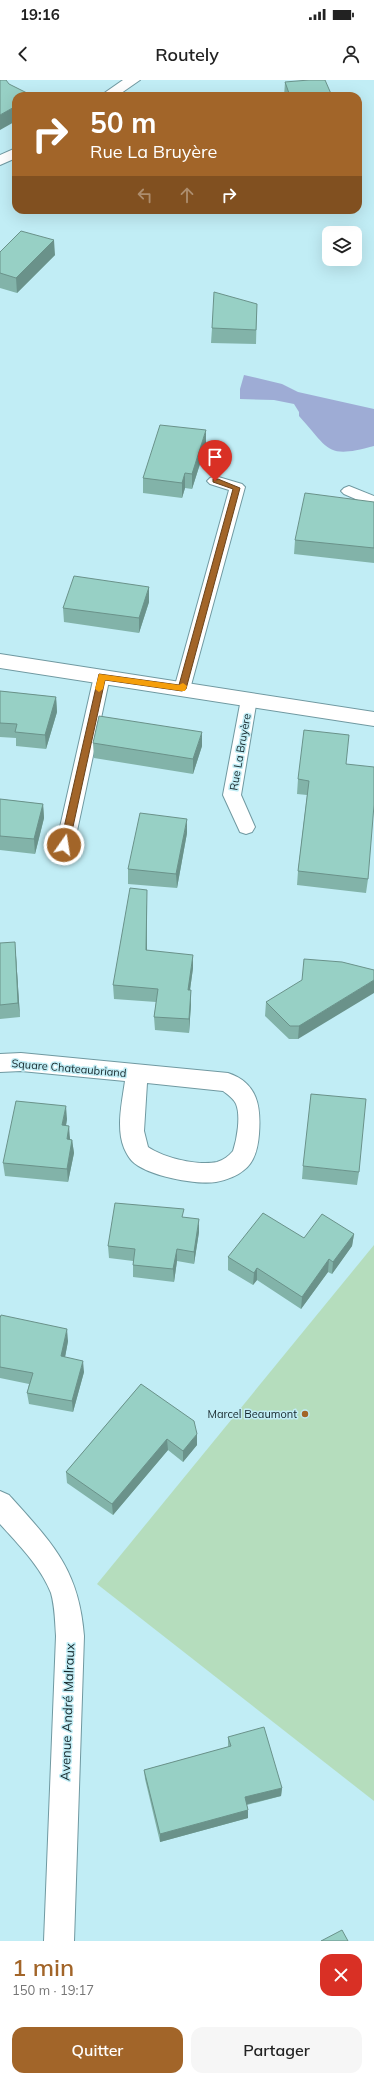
<!DOCTYPE html>
<html lang="fr">
<meta charset="utf-8">
<style>
:root{--surface:#fff;--page:#f6f6f6;--text:#222;--muted:#767676;--accent:#a26529}
body{margin:0;font-family:Mulish,sans-serif;background:var(--page);color:var(--text);height:100vh;display:flex;flex-direction:column;font-size:15px;white-space:nowrap}
*{box-sizing:border-box;margin:0}
p{font-size:13px;color:var(--muted)}
.icon{flex:none;width:22px;height:22px;fill:none;stroke:currentColor;stroke-width:2;stroke-linecap:round;stroke-linejoin:round}
.map{position:relative;height:1861px;overflow:hidden}
.side{display:flex;flex-direction:column;background:var(--surface);flex:1}
.side>*{flex:none}
.hud{position:absolute;left:12px;top:12px;width:350px;height:122px;border-radius:12px;box-shadow:0 4px 16px #0002;background:#a26529;color:#fff;overflow:hidden}
.buttons{position:absolute;left:322px;top:146px;display:grid;gap:8px}
.buttons a{display:grid;place-items:center;width:40px;height:40px;border-radius:8px;background:var(--surface);box-shadow:0 4px 16px #0002;font-size:20px}
.pin{position:absolute;display:grid;place-items:center;width:34px;height:34px;color:#fff;margin:-41px -17px;border-radius:50% 50% 50% 0;rotate:-45deg;box-shadow:0 0 4px #0007}
.pin .icon{rotate:45deg}
.me{position:absolute;width:44px;margin:-22px;rotate:13deg;stroke-linejoin:round;filter:drop-shadow(0 0 3px #0008)}
.turn{display:flex;align-items:center;gap:14px;height:84px;padding:0 12px;font-size:18px}
.turn .icon{width:52px;height:52px;stroke-width:2.5}
.turn b{display:block;font-size:28px;line-height:34px}
.lanes{display:flex;align-items:center;height:38px;padding:0 12px;background:#0003;justify-content:center;gap:20px;direction:ltr}
.lanes .off{opacity:.35}
.round{display:grid;place-items:center;flex:none;width:42px;height:42px;border-radius:12px;background:var(--page)}
.summary{display:flex;align-items:center;justify-content:space-between;height:68px;padding:0 12px}
h1{font-size:24px;font-weight:600;line-height:30px;color:var(--accent)}
.cta{display:flex;gap:8px;margin-top:auto;padding:8px 12px}
.cta a{flex:1;height:46px;border-radius:12px;background:var(--accent);color:#fff;font-size:16px;font-weight:600;line-height:46px;text-align:center}
.cta a+a{background:var(--page);color:var(--text)}
.status{display:flex;justify-content:space-between;align-items:center;height:28px;padding:0 20px;background:var(--surface);direction:ltr}
.status svg{height:11px;fill:currentColor}
header{display:flex;justify-content:space-between;align-items:center;height:52px;padding:0 12px;background:var(--surface);font-size:18px;font-weight:600}
.map>svg:first-child{display:block}
.green{fill:#b5ddbd}
.water{fill:#9eacd5}
.lines{fill:none;stroke-linecap:round;stroke-linejoin:round}
.lane-casing{stroke:#7099a1;stroke-width:2}
.street-casing{stroke:#7099a1;stroke-width:2}
.lane{fill:#fff;fill-rule:evenodd}
.street{fill:#fff;fill-rule:evenodd}
.wall{fill:#82b3a9}
.shaded-wall{fill:#6a928a}
.building{fill:#97d0c5;stroke:#6a928a}
.route{fill:#a26529;stroke:#69421b}
.slow{fill:#f59e0b}
.poi-dot{fill:#a26529;stroke:#c1edf5;stroke-width:1.5}
.labels{text-anchor:middle;dominant-baseline:central;stroke-width:3;stroke-linejoin:round;paint-order:stroke}
.street-label{font-size:11px;fill:#142529;stroke:#c1edf5}
.poi-label{font-size:11px;fill:#142529;stroke:#c1edf5;text-anchor:end}
.near-street-label{font-size:13px;fill:#142529;stroke:#c1edf5}
</style>
<div class="status"><b>19:16</b><svg viewBox="0 0 49 12"><path d="M0 12V9h3v3zM5 12V6h3v6zM10 12V3h3v9zM15 12V0h3v12zM26 1h20v11H26zM47 4h2v5h-2z"/></svg></div>
<header><svg class="icon" aria-label="back" viewBox="0 0 24 24"><path d="M15 5l-7 7 7 7"/></svg>Routely<svg class="icon" aria-label="person" viewBox="0 0 24 24"><circle cx="12" cy="8" r="4"/><path d="M4 21q1-7 8-7t8 7"/></svg></header>
<div class="map">
<svg width="374" height="1861" viewBox="0 0 374 1861">
<rect width="100%" height="100%" fill="#c1edf5"/>
<!-- green -->
<path class="green" d="M374,1165V1721L97,1504Z"/>
<!-- water -->
<path class="water" d="M244,295L282,304L298,312L374,329V366C326,379 330,370 299,336V332L294,324L274,320L240,319V309Z"/>
<g class="lines">
<!-- lane casing -->
<g class="lane-casing">
<path id="lane" d="M215,396L242,404L245,407L190,609L188,613L182,615L176,613L174,609L229,410L210,404L207,401L210,398Z
M349,406L374,416V427L344,414L341,411L344,408Z
M102,590L108,592L110,596L74,765L71,770L65,772L59,770L56,765L94,596L96,592Z
M249,613L255,615L257,619L241,715L255,747L252,752L246,754L240,752L223,715L241,619L243,615Z"/>
</g>
<!-- street casing -->
<g class="street-casing">
<path id="street" d="M123,0H140L117,16H100Z
M16,68V78L0,85V75Z
M0,574L374,632V646L0,588Z
M21,973L228,993C258,1003 261,1027 259,1054C258,1067 255,1082 244,1090C237,1096 226,1100 216,1102C196,1105 147,1096 132,1081C128,1077 126,1072 124,1068C116,1048 122,1022 125,1001L21,991L0,992V974ZM147,1003L223,1011C227,1014 234,1019 236,1024C241,1036 237,1059 233,1071C229,1076 223,1080 217,1082C198,1086 164,1078 148,1067L144,1051Z
M0,1411L9,1415C52,1463 79,1489 84,1556L74,1861H44L56,1556C55,1542 55,1527 51,1513C41,1487 18,1464 0,1444Z"/>
</g>
<!-- lane -->
<use href="#lane" class="lane"/>
<!-- street -->
<use href="#street" class="street"/>
</g>
<!-- wall -->
<path class="wall" d="M285,2L332,16H284Z
M0,172L55,175L17,213L0,208Z
M257,224L256,264L211,263L212,248Z
M206,365L192,409L185,408L182,418L143,413V398Z
M374,422V483L294,474L295,460Z
M149,507V522L139,553L64,542L63,528Z
M0,611L56,617L57,632L46,669L16,666V658L0,657Z
M93,663L202,666L193,694L94,678Z
M346,684L368,799L366,813L297,805L298,791L307,715L297,714L298,699Z
M0,719L43,724L44,738L35,774L0,770Z
M187,753L177,808L128,804V789Z
M147,824V870L193,888L190,910H191V924L189,953L155,950L154,937L156,922L114,919L113,905Z
M0,863L16,876L20,937L0,939Z
M342,882L298,959H289L265,936L266,922Z
M67,1039L66,1045L70,1059L72,1060L74,1073L68,1102L5,1096L3,1083Z
M303,1086L359,1092L357,1105L302,1099Z
M184,1137L199,1152L194,1184L177,1181L174,1202L133,1197V1181L109,1178L108,1166Z
M354,1154L352,1166L332,1194L328,1192L301,1229L257,1200L253,1205L228,1190V1177L304,1158Z
M0,1238L68,1261L65,1277L84,1292L73,1332L29,1324L27,1313L29,1304L0,1298Z
M141,1304L197,1365L183,1382L168,1370L113,1435L67,1403L66,1392Z
M228,1657L282,1708L281,1716L247,1725L248,1738L160,1762L145,1699L144,1690L228,1667Z"/>
<!-- shaded-wall -->
<path class="shaded-wall" d="M16,26V41L0,50V35Z
M54,160L55,175L17,213L16,198Z
M206,350V365L192,409V394Z
M185,393V408L182,418V403Z
M149,507V522L139,553V538Z
M56,617L57,632L46,669L45,655Z
M202,652V666L193,694V679Z
M43,724L44,738L35,774L34,759Z
M187,739V753L177,808L176,794Z
M147,810V884L146,870Z
M15,862L16,876L20,937L18,923Z
M193,875V888L188,924V910Z
M374,900V913L298,959L299,946Z
M191,910V924L189,953V939Z
M66,1026L67,1039L64,1058L62,1045Z
M69,1046L70,1059L68,1072L67,1059Z
M72,1060L74,1073L68,1102L67,1089Z
M199,1139V1152L194,1184V1172Z
M354,1154L352,1166L332,1194L333,1182Z
M177,1169V1181L174,1202L173,1189Z
M329,1179L328,1192L301,1229L302,1217Z
M257,1188V1200L253,1205L254,1193Z
M67,1249L68,1261L63,1288L61,1276Z
M83,1281L84,1292L73,1332L72,1321Z
M197,1354V1365L183,1382V1371Z
M167,1359L168,1370L113,1435L112,1424Z
M282,1708L281,1716L244,1725L245,1717Z
M248,1730V1738L160,1762V1754Z"/>
<!-- building -->
<path class="building" d="M0,0H6L9,4L33,16H16V26L0,35Z
M309,0H325L332,16H290L285,2Z
M21,151L54,160L16,198L0,193V172Z
M214,212L257,224L256,250L212,248Z
M160,345L206,350L192,394L185,393L182,403L143,398Z
M305,413L374,422V468L295,460Z
M74,496L149,507L139,538L63,528Z
M0,611L56,617L45,655L15,652L17,644L0,643Z
M99,636L202,652L193,679L93,663Z
M304,650L349,655L346,684L374,687V725L368,799L298,791L309,701L298,699Z
M0,719L43,724L34,759L0,756Z
M140,733L187,739L176,794L128,789Z
M130,808L147,810L146,870L193,875L188,910H191L189,939L154,937L158,909L113,905Z
M15,862L18,923L0,925V863Z
M304,879L342,882L374,890V900L299,946H290L266,922L302,900Z
M311,1014L366,1019L359,1092L303,1086Z
M16,1021L66,1026L62,1045L69,1046L67,1059L72,1060L67,1089L3,1083Z
M115,1123L184,1129L182,1137L199,1139L194,1172L177,1169L173,1189L133,1185L135,1169L108,1166Z
M263,1133L304,1158L322,1134L354,1154L333,1182L329,1179L302,1217L257,1188L254,1193L228,1177Z
M1,1235L67,1249L61,1276L83,1281L72,1321L27,1313L33,1293L0,1287V1238Z
M141,1304L194,1341L197,1354L183,1371L167,1359L112,1424L66,1392Z
M264,1647L282,1708L245,1717L248,1730L160,1754L144,1690L231,1666L228,1657Z
M342,1850L348,1861H321Z"/>
<!-- route -->
<path class="route" d="M213,399H218L240,408L186,609L182,611L105,600L69,765L64,768L61,767L60,765L99,594L179,605L233,409L213,402Z"/>
<!-- slow -->
<path class="slow" d="M99,594L179,605L183,603L187,606L185,611H182L105,600L103,609L99,612L95,609Z"/>
<!-- markers -->
<circle class="poi-dot" cx="305" cy="1334" r="4"/>
<g class="labels">
<!-- street labels -->
<g class="street-label">
<text transform="translate(240 672) rotate(-80)">Rue La Bruyère</text>
<text transform="translate(69 988) rotate(5)">Square Chateaubriand</text>
</g>
<!-- poi labels -->
<g class="poi-label">
<text x="297" y="1334">Marcel Beaumont</text>
</g>
<!-- near-street labels -->
<g class="near-street-label">
<text transform="translate(67 1632) rotate(-88)">Avenue André Malraux</text>
</g>
</g>
</svg>
<div class="buttons">
<a><svg class="icon" aria-label="layers" viewBox="0 0 24 24"><path d="M12 4l9 5-9 5-9-5zM3 14l9 5 9-5"/></svg></a>
</div>
<div class="pin" style="left:215px;top:401px;background:#d93025"><svg class="icon" aria-label="arrive" viewBox="0 0 24 24"><path d="M6 21V4h12l-3 4 3 4H6"/></svg></div>
<svg class="me" style="left:64px;top:765px" viewBox="-20 -20 40 40"><circle r="17" fill="#a26529" stroke="#fff" stroke-width="3"/><path d="M0-11L8 9 0 5-8 9z" fill="#fff"/></svg>
<div class="hud">
<div class="turn"><svg class="icon" aria-label="right" viewBox="0 0 24 24"><path d="M7 20v-9h11M14 6l5 5-5 5"/></svg><div><b>50 m</b>Rue La Bruyère</div></div>
<div class="lanes"><svg class="icon off" aria-label="left" viewBox="0 0 24 24"><path d="M17 20v-9H6M10 6l-5 5 5 5"/></svg><svg class="icon off" aria-label="ahead" viewBox="0 0 24 24"><path d="M12 20V5M6 11l6-6 6 6"/></svg><svg class="icon" aria-label="right" viewBox="0 0 24 24"><path d="M7 20v-9h11M14 6l5 5-5 5"/></svg></div>
</div>
</div>
<section class="side">
<div class="summary"><div><h1>1 min</h1><p>150 m · 19:17</p></div><a class="round" style="background:#d93025;color:#fff"><svg class="icon" aria-label="close" viewBox="0 0 24 24"><path d="M6 6l12 12M18 6L6 18"/></svg></a></div>
<div class="cta"><a>Quitter</a><a>Partager</a></div>
</section>
